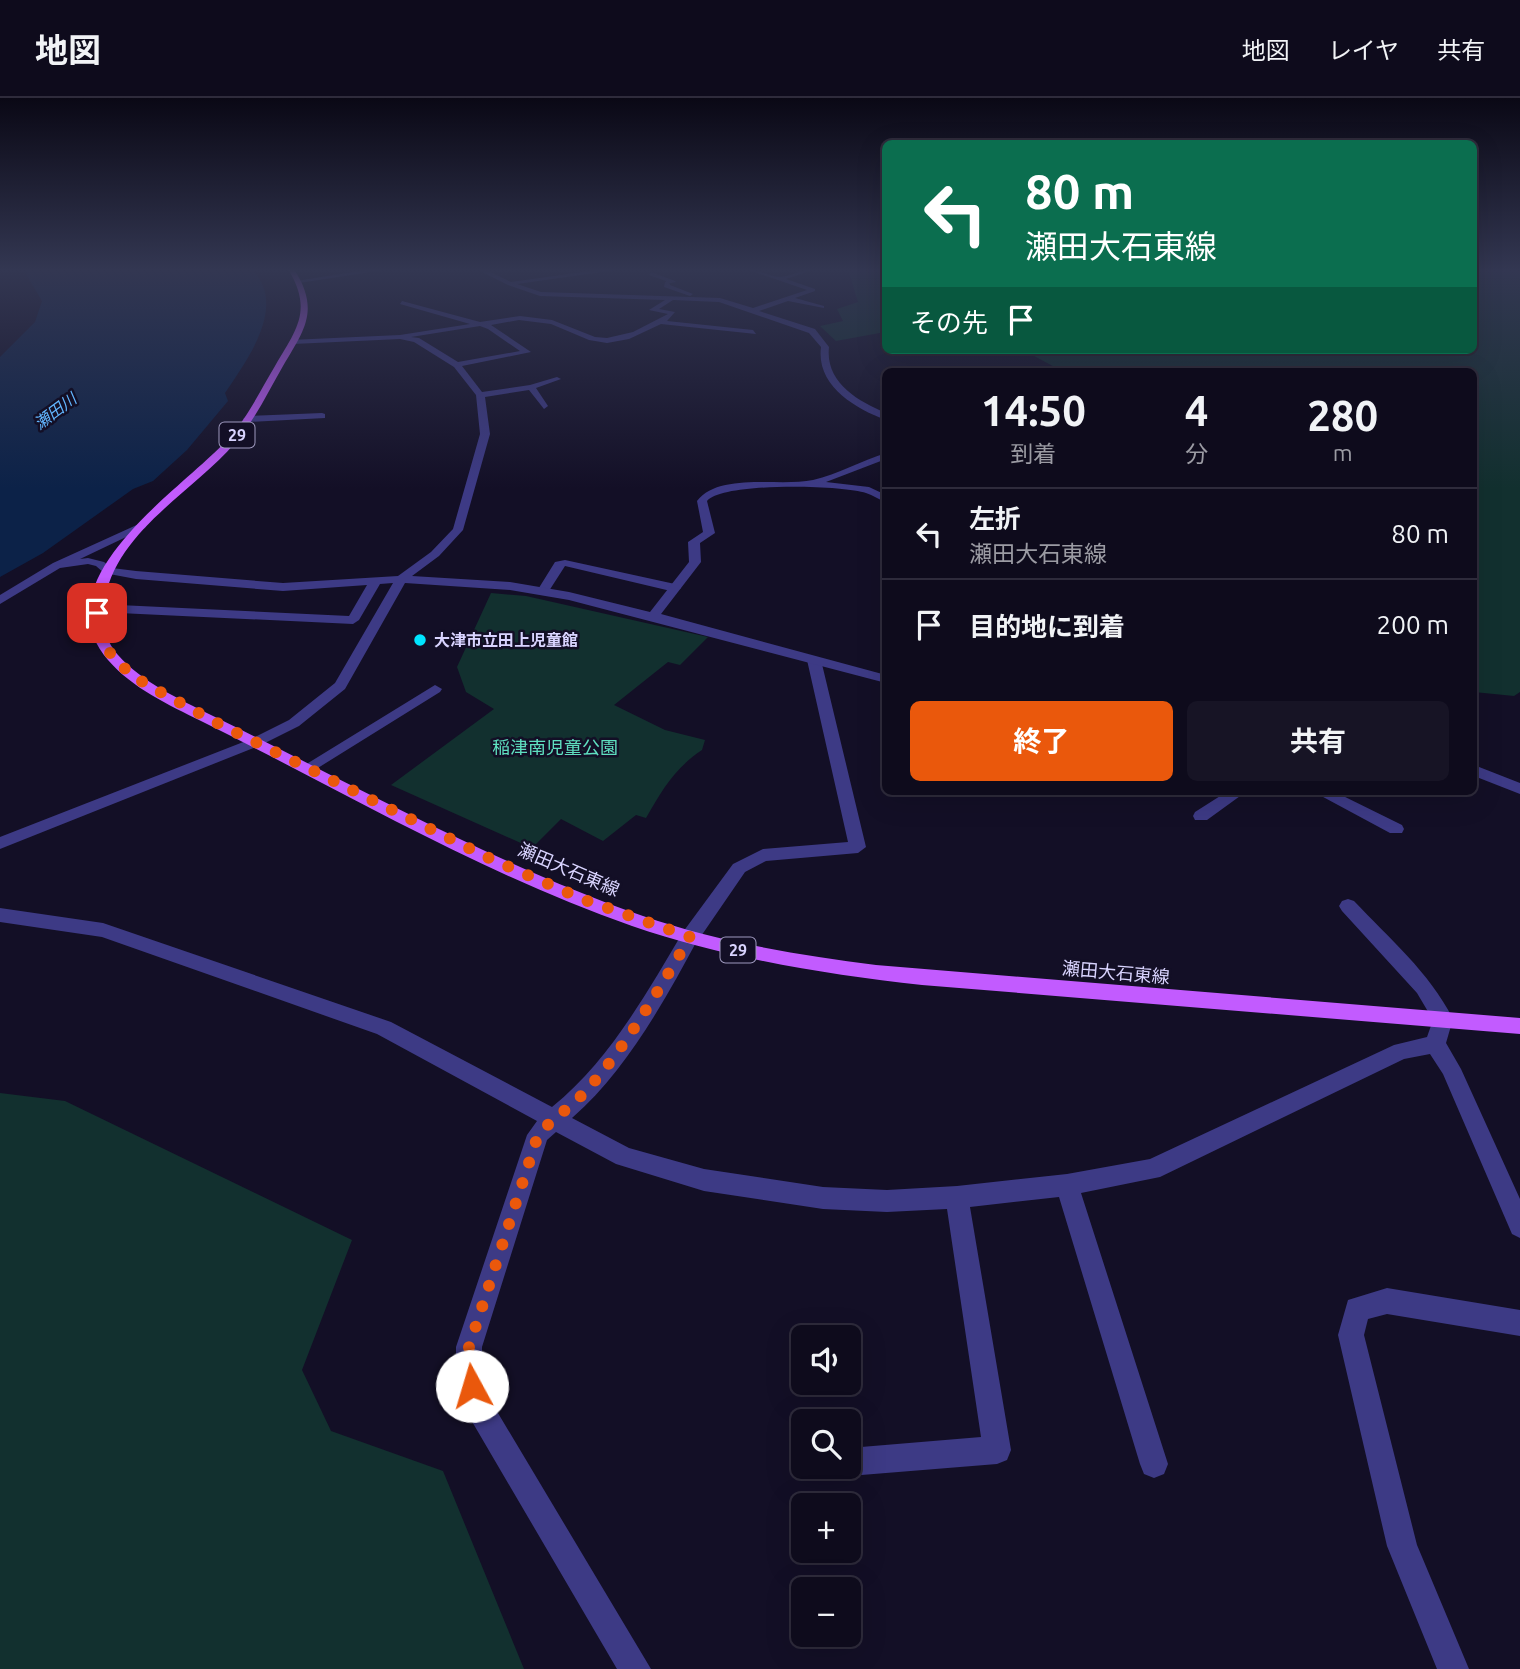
<!DOCTYPE html>
<html lang="ja">
<meta charset="utf-8">
<style>
:root{--surface:#0e0b1c;--page:#171425;--text:#f1f3f6;--muted:#9b9ba3;--line:#2e2b3b;--accent:#ea580c}
body{margin:0;font-family:Ubuntu,"Noto Sans JP",sans-serif;background:var(--page);color:var(--text);height:100vh;display:flex;flex-direction:column;font-size:26px;white-space:nowrap}
*{box-sizing:border-box;margin:0}
p{font-size:23px;color:var(--muted)}
.icon{flex:none;width:38px;height:38px;fill:none;stroke:currentColor;stroke-width:2;stroke-linecap:round;stroke-linejoin:round}
.map{position:relative;flex:1;overflow:hidden}
.panel{position:absolute;left:882px;top:270px;width:595px;height:427px;display:flex;flex-direction:column;background:var(--surface);border-radius:10px;box-shadow:0 7px 28px #0002,0 0 0 2px var(--line)}
.panel>*{flex:none}
.banner{position:absolute;left:882px;top:42px;width:595px;height:214px;border-radius:10px;box-shadow:0 7px 28px #0002,0 0 0 2px var(--line);background:#0b6e4f;color:#fff;overflow:hidden}
.controls{position:absolute;left:791px;top:1227px;display:grid;gap:14px}
.controls a{display:grid;place-items:center;width:70px;height:70px;border-radius:10px;background:var(--surface);box-shadow:0 7px 28px #0002,0 0 0 2px var(--line);font-size:35px}
.pin{position:absolute;display:grid;place-items:center;width:60px;height:60px;color:#fff;margin:-30px;border-radius:14px;box-shadow:0 4px 10px #0006}
.me{position:absolute;width:77px;margin:-38px;rotate:354deg;stroke-linejoin:round;filter:drop-shadow(0 0 5px #0008)}
.turn{display:flex;align-items:center;gap:24px;height:147px;padding:0 28px;font-size:32px}
.turn .icon{width:91px;height:91px;stroke-width:2.5}
.turn b{display:block;font-size:49px;line-height:60px}
.then{display:flex;align-items:center;height:66px;padding:0 28px;background:#0003;gap:14px;font-size:26px}
.eta{display:flex;justify-content:space-evenly;align-items:center;height:119px;text-align:center}
.eta b{font-size:42px;font-weight:700;line-height:49px}
.primary-button{display:flex;gap:14px;margin-top:auto;padding:14px 28px}
.primary-button a{flex:1;height:80px;border-radius:10px;background:var(--accent);color:#fff;font-size:28px;font-weight:700;line-height:80px;text-align:center}
.primary-button a+a{background:var(--page);color:var(--text)}
ul{padding:0;list-style:none}
li{display:flex;align-items:center;gap:21px;height:91px;padding:0 28px;border-top:2px solid var(--line)}
li div{flex:1}
li b{display:block;font-size:26px}
li em{font-style:normal}
header{display:flex;align-items:center;gap:42px;box-sizing:border-box;height:98px;padding:0 35px;background:var(--surface);border-bottom:2px solid var(--line)}
header strong{font-size:33px}
nav{display:flex;gap:38px;margin-inline-start:auto;font-size:24px}
.map>svg:first-child{display:block}
.green{fill:#12302f}
.water{fill:#0c2248}
.lines{fill:none;stroke-linecap:round;stroke-linejoin:round}
.service{fill:#3d3a85;fill-rule:evenodd}
.minor{fill:#3d3a85;fill-rule:evenodd}
.primary{fill:#c25bff;fill-rule:evenodd}
.route{stroke:#ea580c;stroke-width:12;stroke-dasharray:0 21.6}
.poi-dot{fill:#00e5ff;stroke:#130f26;stroke-width:2.5}
.labels{text-anchor:middle;dominant-baseline:central;stroke-width:5;stroke-linejoin:round;paint-order:stroke}
.far-water-label{font-size:16px;font-style:italic;fill:#62b6ff;stroke:#130f26}
.shield{fill:#130f26;stroke:#9e99be;stroke-width:2}
.shield-label{font-size:16px;font-weight:bold;fill:#d9d4ff}
.far-poi-label{font-size:16px;font-weight:bold;fill:#d9d4ff;stroke:#130f26;text-anchor:start}
.park-label{font-size:18px;fill:#5fe0c0;stroke:#130f26}
.street-label{font-size:18px;fill:#d9d4ff;stroke:#130f26}
</style>
<header>
<strong>地図</strong>
<nav><a>地図</a><a>レイヤ</a><a>共有</a></nav>
</header>
<div class="map">
<svg width="1520" height="1571" viewBox="0 0 1520 1571">
<rect width="100%" height="100%" fill="#130f26"/>
<!-- green -->
<path class="green" d="M848,171H885V234L836,243L820,228L843,223L837,211L858,204Z
M1474,171H1520V594L1514,598L1474,594V273H1062L1023,252H1474Z
M491,495L526,498L708,539L680,567L668,564L614,607L665,632L705,642L702,652C675,670 662,692 646,720L636,717L603,743L561,721L532,750L391,687L494,611L466,594L457,569Z
M0,995L65,1003L352,1142L302,1272L331,1333L443,1373L524,1571H0Z"/>
<!-- water -->
<path class="water" d="M23,171H252C288,208 247,262 225,295L228,303L187,352L153,383L133,391L43,455L0,479V259L35,224L42,203Z"/>
<g class="lines">
<!-- service -->
<path class="service" d="M651,174L675,183L676,184L665,186L666,183L649,177Z
M322,315L325,316V320L247,324L243,321L247,318Z
M565,462L675,486L681,490L675,494L565,468L547,496H539L537,493L555,464Z
M814,558L821,562L866,749L858,755L766,763L745,774L697,844H683L681,839L683,834L733,766L763,751L848,744L807,562Z
M435,587L442,591L440,594L313,673H303L300,670Z
M1228,693H1247L1207,722H1195L1193,718L1195,714Z
M1312,693H1333L1402,727L1404,731L1402,735H1390Z"/>
<!-- minor -->
<path class="minor" d="M372,171H390L299,185L296,183Z
M476,171H484L511,184L604,171H623L517,186L541,194L720,200L753,210L807,192L746,171C758,171 769,179 780,179C792,178 803,171 815,171L786,181L815,191V193L795,200L824,208V210L788,203L759,213L815,231L829,249C825,284 857,303 886,315V322C854,310 816,287 821,249L809,235L719,204L673,202L659,211L675,214L667,223L753,232L756,236L661,226L629,241L607,245L589,242L551,226L519,222L491,227L531,254L462,268L482,294L530,287L557,279L561,281L536,290L548,308L544,311L529,292L485,299L490,336L463,432L439,458L412,478L510,484L569,494L650,514L689,464L688,444L703,434L697,403C719,374 781,389 813,382C838,376 861,363 886,355V361L826,384L869,389L886,397V404C879,402 873,397 866,395C841,387 723,384 707,403L715,435L700,445L701,464L661,516L886,577V585L569,502L510,492L405,485L345,591L299,628L261,647L0,751V739L251,641L289,622L335,585L393,485L380,486L359,522L353,526L119,515L113,511L119,507L349,518L367,487L283,493L136,481L104,475L96,468L88,466L60,470L0,506V497L53,465L141,425L146,428L145,430L80,461L88,460L104,464L112,470L136,473L283,485L398,478L431,454L453,431L480,336L476,297L454,269L414,244L400,241L293,246L290,242L400,237L470,226L400,206L402,203L480,224L520,218L552,222L595,239L607,240L633,234L668,216L649,212L665,202L540,198L508,187ZM480,228L488,231L520,253L458,264L419,240L411,239Z
M665,184H669L670,187L693,196L690,198L664,189Z
M1474,667L1520,685V696L1474,678Z
M1348,801L1354,803C1389,840 1430,875 1453,921L1446,945L1461,971L1520,1101V1140L1512,1136L1443,976L1430,956L1404,961L1160,1079L1081,1095L1168,1366L1164,1376L1154,1380L1144,1376L1140,1366L1059,1099L970,1109L1011,1352L1007,1362L997,1366L849,1378L839,1374L837,1368H849V1350L981,1339L947,1111L887,1114L823,1111L704,1093L616,1066L556,1034L547,1042L482,1249V1270L489,1300L651,1571H617L467,1315L456,1270V1249L527,1037L537,1023L377,936L102,839L0,824V810L103,825L391,924L552,1009C609,963 646,896 683,834H697L699,839C665,902 627,972 572,1020L629,1050L704,1071L823,1089L887,1092L957,1088L1067,1076L1150,1061L1394,947L1427,939L1433,922L1417,895L1342,813L1339,808L1342,803Z
M1387,1190L1520,1212V1238L1387,1216L1368,1221L1364,1237L1417,1447L1469,1571H1437L1387,1448L1338,1237L1348,1202Z"/>
<!-- primary -->
<path class="primary" d="M288,171H294C320,212 305,231 283,268C268,294 255,322 235,345C191,396 113,435 104,507C102,526 105,542 118,557C142,584 179,601 211,617C353,686 494,766 643,818C719,844 797,857 876,867L1520,920V936L922,887C823,876 726,860 632,828C482,776 343,693 201,623C169,607 132,590 108,562C39,482 180,393 226,343C247,321 260,293 275,268C297,231 313,212 288,171Z"/>
</g>
<!-- sky -->
<linearGradient id="sky" x2="0" y2="1"><stop stop-color="#0a0815"/><stop offset="0.44" stop-color="#333752"/><stop offset="1" stop-color="#333752" stop-opacity="0"/></linearGradient>
<rect width="1520" height="391" fill="url(#sky)"/>
<g class="lines">
<!-- route -->
<path class="route" d="M97,515L102,545L120,567L144,585L219,626L493,762L585,802L690,839C659,891 624,953 582,997C568,1011 551,1022 538,1037L469,1249L468,1270L472,1288"/>
</g>
<!-- markers -->
<circle class="poi-dot" cx="420" cy="542" r="7"/>
<g class="labels">
<!-- far-water labels -->
<g class="far-water-label">
<text transform="translate(55 313) rotate(-37)">瀬田川</text>
</g>
<!-- shield labels -->
<g class="shield">
<rect x="219.5" y="324.5" width="35" height="25" rx="5"/>
<rect x="720.5" y="839.5" width="35" height="25" rx="5"/>
</g>
<g class="shield-label">
<text x="237" y="337">29</text>
<text x="738" y="852">29</text>
</g>
<!-- far-poi labels -->
<g class="far-poi-label">
<text x="434" y="542">大津市立田上児童館</text>
</g>
<!-- park labels -->
<g class="park-label">
<text x="555" y="649">稲津南児童公園</text>
</g>
<!-- street labels -->
<g class="street-label">
<text transform="translate(569 771) rotate(23)">瀬田大石東線</text>
<text transform="translate(1116 874) rotate(5)">瀬田大石東線</text>
</g>
</g>
</svg>
<div class="controls">
<a><svg class="icon" aria-label="sound" viewBox="0 0 24 24"><path d="M4 9h4l5-4v14l-5-4H4zM17 9q2 3 0 6"/></svg></a>
<a><svg class="icon" aria-label="search" viewBox="0 0 24 24"><circle cx="10" cy="10" r="6"/><path d="M15 15l6 6"/></svg></a>
<a>+</a>
<a>−</a>
</div>
<div class="pin" style="left:97px;top:515px;background:#d93025"><svg class="icon" aria-label="arrive" viewBox="0 0 24 24"><path d="M6 21V4h12l-3 4 3 4H6"/></svg></div>
<svg class="me" style="left:472px;top:1288px" viewBox="-20 -20 40 40"><circle r="19" fill="#fff"/><path d="M0-13L10 11 0 6-10 11z" fill="#ea580c"/></svg>
<div class="banner">
<div class="turn"><svg class="icon" aria-label="left" viewBox="0 0 24 24"><path d="M17 20v-9H6M10 6l-5 5 5 5"/></svg><div><b>80 m</b>瀬田大石東線</div></div>
<div class="then">その先<svg class="icon" aria-label="arrive" viewBox="0 0 24 24"><path d="M6 21V4h12l-3 4 3 4H6"/></svg></div>
</div>
<section class="panel">
<div class="eta">
<div><b>14:50</b><p>到着</p></div>
<div><b>4</b><p>分</p></div>
<div><b>280</b><p>m</p></div>
</div>
<ul>
<li><svg class="icon" aria-label="left" viewBox="0 0 24 24"><path d="M17 20v-9H6M10 6l-5 5 5 5"/></svg><div><b>左折</b><p>瀬田大石東線</p></div><em>80 m</em></li>
<li><svg class="icon" aria-label="arrive" viewBox="0 0 24 24"><path d="M6 21V4h12l-3 4 3 4H6"/></svg><div><b>目的地に到着</b></div><em>200 m</em></li>
</ul>
<div class="primary-button"><a>終了</a><a>共有</a></div>
</section>
</div>
